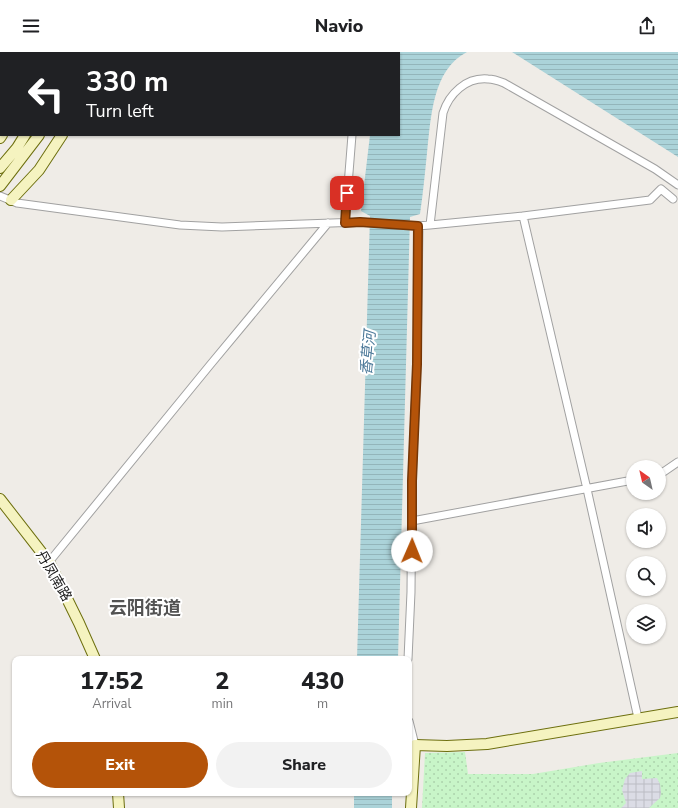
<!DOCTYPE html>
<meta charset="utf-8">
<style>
:root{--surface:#fff;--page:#f2f2f2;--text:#202124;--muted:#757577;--accent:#b45309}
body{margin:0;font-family:"Nunito Sans","Noto Sans SC",sans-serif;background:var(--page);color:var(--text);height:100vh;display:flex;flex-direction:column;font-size:15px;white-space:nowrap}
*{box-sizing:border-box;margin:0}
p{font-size:13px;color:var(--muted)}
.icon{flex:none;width:22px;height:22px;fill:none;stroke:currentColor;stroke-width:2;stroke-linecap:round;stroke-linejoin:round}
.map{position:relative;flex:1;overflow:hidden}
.details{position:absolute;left:12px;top:604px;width:400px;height:140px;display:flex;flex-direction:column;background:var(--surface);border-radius:8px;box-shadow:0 1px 3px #0004}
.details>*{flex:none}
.guide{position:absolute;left:0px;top:0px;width:400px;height:84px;box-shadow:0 1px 3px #0004;background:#202124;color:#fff;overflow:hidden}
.needle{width:26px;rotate:326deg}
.buttons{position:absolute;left:626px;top:408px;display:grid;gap:8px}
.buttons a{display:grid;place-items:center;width:40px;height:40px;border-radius:50%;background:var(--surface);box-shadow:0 1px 3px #0004;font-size:20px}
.pin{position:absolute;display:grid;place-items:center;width:34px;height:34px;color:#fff;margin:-17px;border-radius:8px;box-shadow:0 2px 6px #0006}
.me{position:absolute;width:44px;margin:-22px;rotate:1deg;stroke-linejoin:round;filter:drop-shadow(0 0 3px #0008)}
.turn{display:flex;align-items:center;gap:14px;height:84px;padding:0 20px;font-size:18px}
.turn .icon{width:52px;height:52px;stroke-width:2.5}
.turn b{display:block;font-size:28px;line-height:34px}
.eta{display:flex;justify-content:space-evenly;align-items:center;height:68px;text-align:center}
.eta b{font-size:24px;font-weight:800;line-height:28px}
.action{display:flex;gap:8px;margin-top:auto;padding:8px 20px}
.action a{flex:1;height:46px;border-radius:24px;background:var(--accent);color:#fff;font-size:16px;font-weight:800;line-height:46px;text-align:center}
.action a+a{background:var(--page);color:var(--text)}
header{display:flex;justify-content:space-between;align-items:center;height:52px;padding:0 20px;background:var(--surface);font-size:18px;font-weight:800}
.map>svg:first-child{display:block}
.park{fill:url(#park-dots)}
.plaza{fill:url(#plaza-grid)}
.water{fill:url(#water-rules)}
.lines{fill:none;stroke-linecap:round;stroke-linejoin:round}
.street-casing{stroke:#a1a1a1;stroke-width:9}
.secondary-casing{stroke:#6d6f0e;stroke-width:12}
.street{stroke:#fff;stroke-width:7}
.secondary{stroke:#f5f3c0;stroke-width:10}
.route-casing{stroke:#753606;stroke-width:10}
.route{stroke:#b45309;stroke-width:7}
.labels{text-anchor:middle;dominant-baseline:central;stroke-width:4;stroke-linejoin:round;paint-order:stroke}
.street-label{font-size:14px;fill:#202020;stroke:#fff}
.water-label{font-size:15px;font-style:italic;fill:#4c7999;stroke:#fff}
.district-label{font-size:18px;font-weight:bold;fill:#535353;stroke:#fff}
</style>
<header><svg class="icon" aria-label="menu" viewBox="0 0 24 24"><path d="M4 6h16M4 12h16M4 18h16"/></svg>Navio<svg class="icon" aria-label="share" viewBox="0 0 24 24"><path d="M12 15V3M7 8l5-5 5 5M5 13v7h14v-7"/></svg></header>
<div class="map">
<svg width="678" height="756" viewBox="0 0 678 756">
<defs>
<pattern id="park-dots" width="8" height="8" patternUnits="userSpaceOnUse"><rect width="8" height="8" fill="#c8f5c8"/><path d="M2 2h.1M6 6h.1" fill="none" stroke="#acd2ac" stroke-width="1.8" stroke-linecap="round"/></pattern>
<pattern id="plaza-grid" width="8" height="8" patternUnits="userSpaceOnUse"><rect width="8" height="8" fill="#dbdce5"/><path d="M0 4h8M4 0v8" fill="none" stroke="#bcbcc4"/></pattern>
<pattern id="water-rules" width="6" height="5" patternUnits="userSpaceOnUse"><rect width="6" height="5" fill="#abd3d9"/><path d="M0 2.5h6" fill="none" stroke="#93b5ba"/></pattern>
</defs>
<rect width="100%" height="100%" fill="#efece7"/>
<!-- park -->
<path class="park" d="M465,700L468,722H533L599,711L678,701V756H422L425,701Z"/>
<!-- plaza -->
<path class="plaza" d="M642,719V727L657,726L660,732L661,741L660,746L649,756H621L626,751L622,738L625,727L630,721Z"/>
<!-- water -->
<path class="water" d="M378,0H467C432,18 431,66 427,101C425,121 423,141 420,162L410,165L398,607H357L370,164L361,159L370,83H399V1H378Z
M512,0H678V105Z
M354,741H392V756H354Z"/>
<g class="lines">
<!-- street casing -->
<g class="street-casing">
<path id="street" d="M359,1V0
M0,144L17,151L180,173L222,175L360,170L417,174L430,173L523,164L650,148L661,137L673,147
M523,164L587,437L638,666
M345,171L352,83
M430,173L443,61C449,42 466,25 488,27C493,27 499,29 504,31L655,117L678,133
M659,423L678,410
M412,469L633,428
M49,510L210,313L328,171
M408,607L411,540L412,429L417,312L419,174
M409,669L415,693"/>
</g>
<!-- secondary casing -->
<g class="secondary-casing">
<path id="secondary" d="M55,1V0
M77,1L78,0
M91,1V0
M114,1L115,0
M0,86L2,83
M0,116L17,96L25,83
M0,134L39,83
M11,148L39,118L62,83
M0,447L49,510L79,571L95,607
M118,741L119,756
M411,756L415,693L447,694L487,692L678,660"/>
</g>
<!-- street -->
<use href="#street" class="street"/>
<!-- secondary -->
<use href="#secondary" class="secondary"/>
</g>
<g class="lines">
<!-- route casing -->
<g class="route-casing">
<path id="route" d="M347,141L345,171L360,170L418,174L417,312L412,429V499"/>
</g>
<!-- route -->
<use href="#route" class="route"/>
</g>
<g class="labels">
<!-- street labels -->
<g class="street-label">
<text transform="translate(54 524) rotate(60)">丹凤南路</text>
</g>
<!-- water labels -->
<g class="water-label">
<text transform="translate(368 301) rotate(-85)">香草河</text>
</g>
<!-- district labels -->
<g class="district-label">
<text x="145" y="556">云阳街道</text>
</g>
</g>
</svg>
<div class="buttons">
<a><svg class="needle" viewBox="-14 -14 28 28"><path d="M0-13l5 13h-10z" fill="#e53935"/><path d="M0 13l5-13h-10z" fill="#757577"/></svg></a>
<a><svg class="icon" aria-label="sound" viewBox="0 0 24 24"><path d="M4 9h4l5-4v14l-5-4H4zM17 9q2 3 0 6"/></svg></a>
<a><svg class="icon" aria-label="search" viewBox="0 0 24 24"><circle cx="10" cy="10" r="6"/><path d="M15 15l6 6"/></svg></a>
<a><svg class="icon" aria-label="layers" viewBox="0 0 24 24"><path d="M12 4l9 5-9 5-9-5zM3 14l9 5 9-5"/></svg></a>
</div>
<div class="pin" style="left:347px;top:141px;background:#d93025"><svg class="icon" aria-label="arrive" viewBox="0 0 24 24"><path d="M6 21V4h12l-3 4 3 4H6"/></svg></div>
<svg class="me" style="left:412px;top:499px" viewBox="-20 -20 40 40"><circle r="19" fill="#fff"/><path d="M0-13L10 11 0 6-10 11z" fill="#b45309"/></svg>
<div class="guide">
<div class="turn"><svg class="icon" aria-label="left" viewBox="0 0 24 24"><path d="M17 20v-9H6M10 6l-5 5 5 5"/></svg><div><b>330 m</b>Turn left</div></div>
</div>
<section class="details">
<div class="eta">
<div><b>17:52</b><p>Arrival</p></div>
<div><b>2</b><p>min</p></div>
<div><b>430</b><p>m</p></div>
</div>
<div class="action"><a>Exit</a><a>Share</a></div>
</section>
</div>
